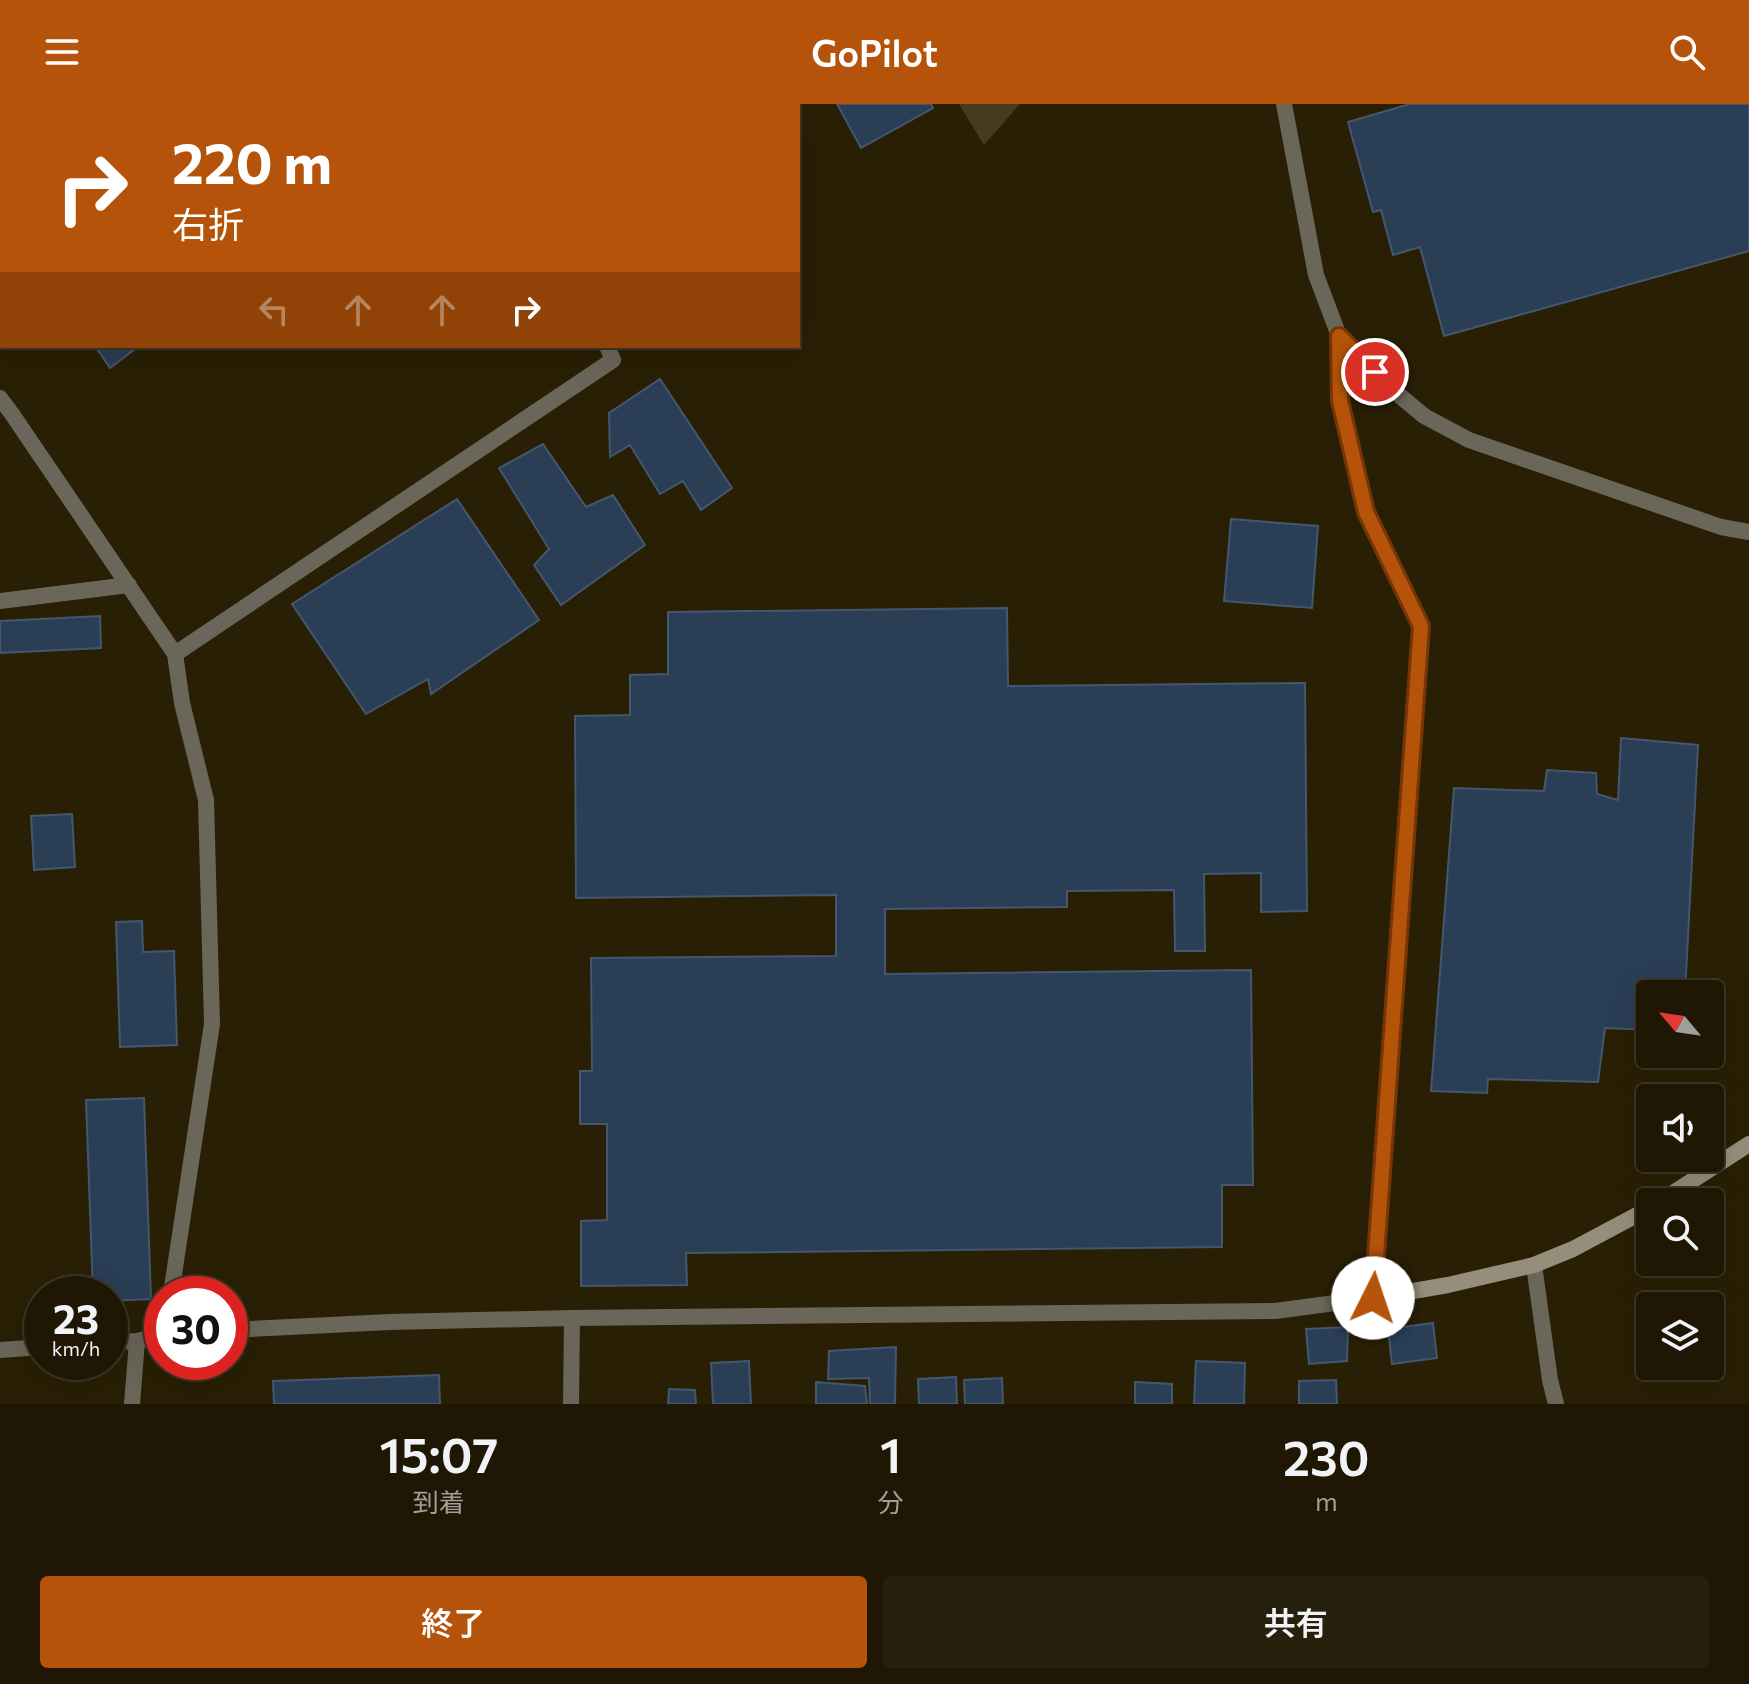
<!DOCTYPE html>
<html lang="ja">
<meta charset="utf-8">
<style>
:root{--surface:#1f1703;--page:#27200d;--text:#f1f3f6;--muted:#a19f9a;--line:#3c3625;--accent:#b45309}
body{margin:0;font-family:Commissioner,"Noto Sans JP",sans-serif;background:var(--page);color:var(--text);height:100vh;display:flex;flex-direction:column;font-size:30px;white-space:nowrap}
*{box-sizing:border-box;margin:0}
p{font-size:26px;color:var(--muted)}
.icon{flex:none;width:44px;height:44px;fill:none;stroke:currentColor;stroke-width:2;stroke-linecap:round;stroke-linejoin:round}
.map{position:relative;height:1300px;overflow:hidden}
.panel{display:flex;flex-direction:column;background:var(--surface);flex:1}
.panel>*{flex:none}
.hud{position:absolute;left:0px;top:0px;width:800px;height:244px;box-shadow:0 8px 32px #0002,0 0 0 2px var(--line);background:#b45309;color:#fff;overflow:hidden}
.needle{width:52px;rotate:299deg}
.buttons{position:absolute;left:1636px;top:876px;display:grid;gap:16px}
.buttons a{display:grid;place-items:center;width:88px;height:88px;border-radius:8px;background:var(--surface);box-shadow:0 8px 32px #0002,0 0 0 2px var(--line);font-size:40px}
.speed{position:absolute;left:24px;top:1172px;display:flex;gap:16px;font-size:40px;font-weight:700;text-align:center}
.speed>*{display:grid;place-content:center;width:104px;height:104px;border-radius:50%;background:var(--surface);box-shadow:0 8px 32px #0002,0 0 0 2px var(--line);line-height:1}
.speed small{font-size:20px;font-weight:400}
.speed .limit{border:12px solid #d22;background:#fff;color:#111}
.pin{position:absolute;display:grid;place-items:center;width:68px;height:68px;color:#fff;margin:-34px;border:4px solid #fff;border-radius:50%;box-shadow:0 2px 8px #0007}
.me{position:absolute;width:88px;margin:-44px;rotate:4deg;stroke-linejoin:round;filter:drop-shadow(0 0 6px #0008)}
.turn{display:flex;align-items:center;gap:28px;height:168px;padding:0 40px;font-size:36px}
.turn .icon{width:104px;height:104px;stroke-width:2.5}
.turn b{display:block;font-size:56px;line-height:68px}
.lanes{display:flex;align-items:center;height:76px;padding:0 40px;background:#0003;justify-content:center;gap:40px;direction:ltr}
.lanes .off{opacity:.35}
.eta{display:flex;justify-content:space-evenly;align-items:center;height:136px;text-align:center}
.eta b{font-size:48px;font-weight:600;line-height:56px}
.primary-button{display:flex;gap:16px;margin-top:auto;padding:16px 40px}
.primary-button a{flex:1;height:92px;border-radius:8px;background:var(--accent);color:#fff;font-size:32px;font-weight:600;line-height:92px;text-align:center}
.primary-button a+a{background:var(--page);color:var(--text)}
header{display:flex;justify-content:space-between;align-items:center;height:104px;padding:0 40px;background:var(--accent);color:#fff;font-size:36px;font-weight:600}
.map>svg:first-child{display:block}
.green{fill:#463b1e}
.building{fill:#2a3e56;stroke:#44576d;stroke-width:2}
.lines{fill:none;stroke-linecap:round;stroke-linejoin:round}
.lane{stroke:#6b665a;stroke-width:16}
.street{stroke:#6b665a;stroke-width:16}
.secondary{stroke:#968e7b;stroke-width:16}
.route-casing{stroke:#753606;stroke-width:20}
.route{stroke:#b45309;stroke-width:14}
</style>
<header><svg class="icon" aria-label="menu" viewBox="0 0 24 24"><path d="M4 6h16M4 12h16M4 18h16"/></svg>GoPilot<svg class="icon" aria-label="search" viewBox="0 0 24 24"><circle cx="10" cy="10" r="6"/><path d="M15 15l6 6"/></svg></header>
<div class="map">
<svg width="1749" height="1300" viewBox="0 0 1749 1300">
<rect width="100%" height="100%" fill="#291f04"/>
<!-- green -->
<path class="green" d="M959,0H1020L984,41Z"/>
<!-- building -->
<path class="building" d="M37,0H191L188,2H39Z
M837,0H931L933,4L861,44Z
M1410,0H1749V147L1444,232L1420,143L1393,151L1381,106L1373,108L1348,18Z
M2,35V169L0,170V37Z
M95,242H139L110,264Z
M660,275L732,384L701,406L683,377L660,390L630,341L610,353L609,309Z
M543,340L586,403L613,391L645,441L561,501L534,461L549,445L499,364Z
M457,395L539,516L431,590L428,575L366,610L292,500Z
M1231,415L1318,422L1312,504L1224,497Z
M1007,504L1008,582L1305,579L1307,807L1261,808V769L1204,770L1205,847H1175L1174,786L1067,787V803L885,805V870L1251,866L1253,1081H1222V1143L686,1149L687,1181L581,1182V1117L607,1116V1020H580V967H592L591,854L836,852V791L576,794L575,612L630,611V571L668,570V508Z
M100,512L101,544L0,549V517Z
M1621,634L1698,641L1685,890H1650V926L1605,924L1598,978L1488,975L1487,989L1431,987L1454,684L1544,687L1547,666L1596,669L1597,690L1618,696Z
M72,710L75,763L34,766L31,712Z
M142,817L143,848L174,847L177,941L120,943L116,818Z
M144,994L151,1195L110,1197V1190H93L86,996Z
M1433,1219L1437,1254L1392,1260L1388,1225Z
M1348,1223L1347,1257L1309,1260L1306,1225Z
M896,1243L895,1300H870L869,1274L828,1275L829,1247Z
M749,1257L751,1300H713L711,1259Z
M1196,1257L1245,1259L1244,1300H1194Z
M439,1271L440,1300H274L273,1277Z
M956,1273L957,1300H919L918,1275Z
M1002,1274L1003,1300H965L964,1276Z
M1336,1276L1337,1300H1299V1277Z
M816,1278L865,1282L867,1300H816Z
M1135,1278L1172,1280V1300H1135Z
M669,1285L695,1286L696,1300H668Z"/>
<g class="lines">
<!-- lane -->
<path class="lane" d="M1534,1161L1550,1276L1556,1300"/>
<!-- street -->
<path class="street" d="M511,0L512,2
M1284,0L1316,171L1339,232L1393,286L1424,312L1469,336L1721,423L1749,428
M0,294L12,310L175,550L182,599L206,696L212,920L171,1190
M0,497L129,481
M175,550L613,256L607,242
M230,1226L390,1218L572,1214L1275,1207L1373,1194L1421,522L1366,408L1340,297L1339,232
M110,1238L137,1237L162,1231
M0,1246L42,1243
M132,1300L137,1237
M571,1300L572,1214"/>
<!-- secondary -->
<path class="secondary" d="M1659,1098L1749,1040
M1373,1194L1448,1181L1534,1161L1573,1145L1650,1104"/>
</g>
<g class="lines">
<!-- route casing -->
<g class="route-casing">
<path id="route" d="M1373,1194L1421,522L1366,408L1340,297L1339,232L1375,268"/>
</g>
<!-- route -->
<use href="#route" class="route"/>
</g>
</svg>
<div class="buttons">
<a><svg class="needle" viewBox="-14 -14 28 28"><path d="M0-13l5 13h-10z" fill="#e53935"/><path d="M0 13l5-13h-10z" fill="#a19f9a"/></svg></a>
<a><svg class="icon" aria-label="sound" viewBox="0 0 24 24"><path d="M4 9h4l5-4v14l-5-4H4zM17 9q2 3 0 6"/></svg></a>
<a><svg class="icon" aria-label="search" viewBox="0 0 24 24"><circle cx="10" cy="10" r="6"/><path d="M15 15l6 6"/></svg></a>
<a><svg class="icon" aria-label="layers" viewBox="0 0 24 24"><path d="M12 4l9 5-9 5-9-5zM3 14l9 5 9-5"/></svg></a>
</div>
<div class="speed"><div>23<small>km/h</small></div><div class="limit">30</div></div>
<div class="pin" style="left:1375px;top:268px;background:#d93025"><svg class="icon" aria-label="arrive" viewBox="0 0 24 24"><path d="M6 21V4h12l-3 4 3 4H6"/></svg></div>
<svg class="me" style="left:1373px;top:1194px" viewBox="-20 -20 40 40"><circle r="19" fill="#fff"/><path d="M0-13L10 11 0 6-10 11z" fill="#b45309"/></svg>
<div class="hud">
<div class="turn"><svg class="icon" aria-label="right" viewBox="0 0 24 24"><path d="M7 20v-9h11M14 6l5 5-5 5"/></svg><div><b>220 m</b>右折</div></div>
<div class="lanes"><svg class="icon off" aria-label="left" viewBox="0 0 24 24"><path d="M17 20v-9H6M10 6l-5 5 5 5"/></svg><svg class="icon off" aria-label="ahead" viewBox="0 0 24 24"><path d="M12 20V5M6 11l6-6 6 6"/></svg><svg class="icon off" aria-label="ahead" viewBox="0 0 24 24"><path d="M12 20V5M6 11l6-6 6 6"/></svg><svg class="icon" aria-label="right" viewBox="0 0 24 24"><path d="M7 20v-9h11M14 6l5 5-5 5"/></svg></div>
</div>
</div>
<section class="panel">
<div class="eta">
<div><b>15:07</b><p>到着</p></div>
<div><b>1</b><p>分</p></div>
<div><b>230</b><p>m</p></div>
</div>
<div class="primary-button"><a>終了</a><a>共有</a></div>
</section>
